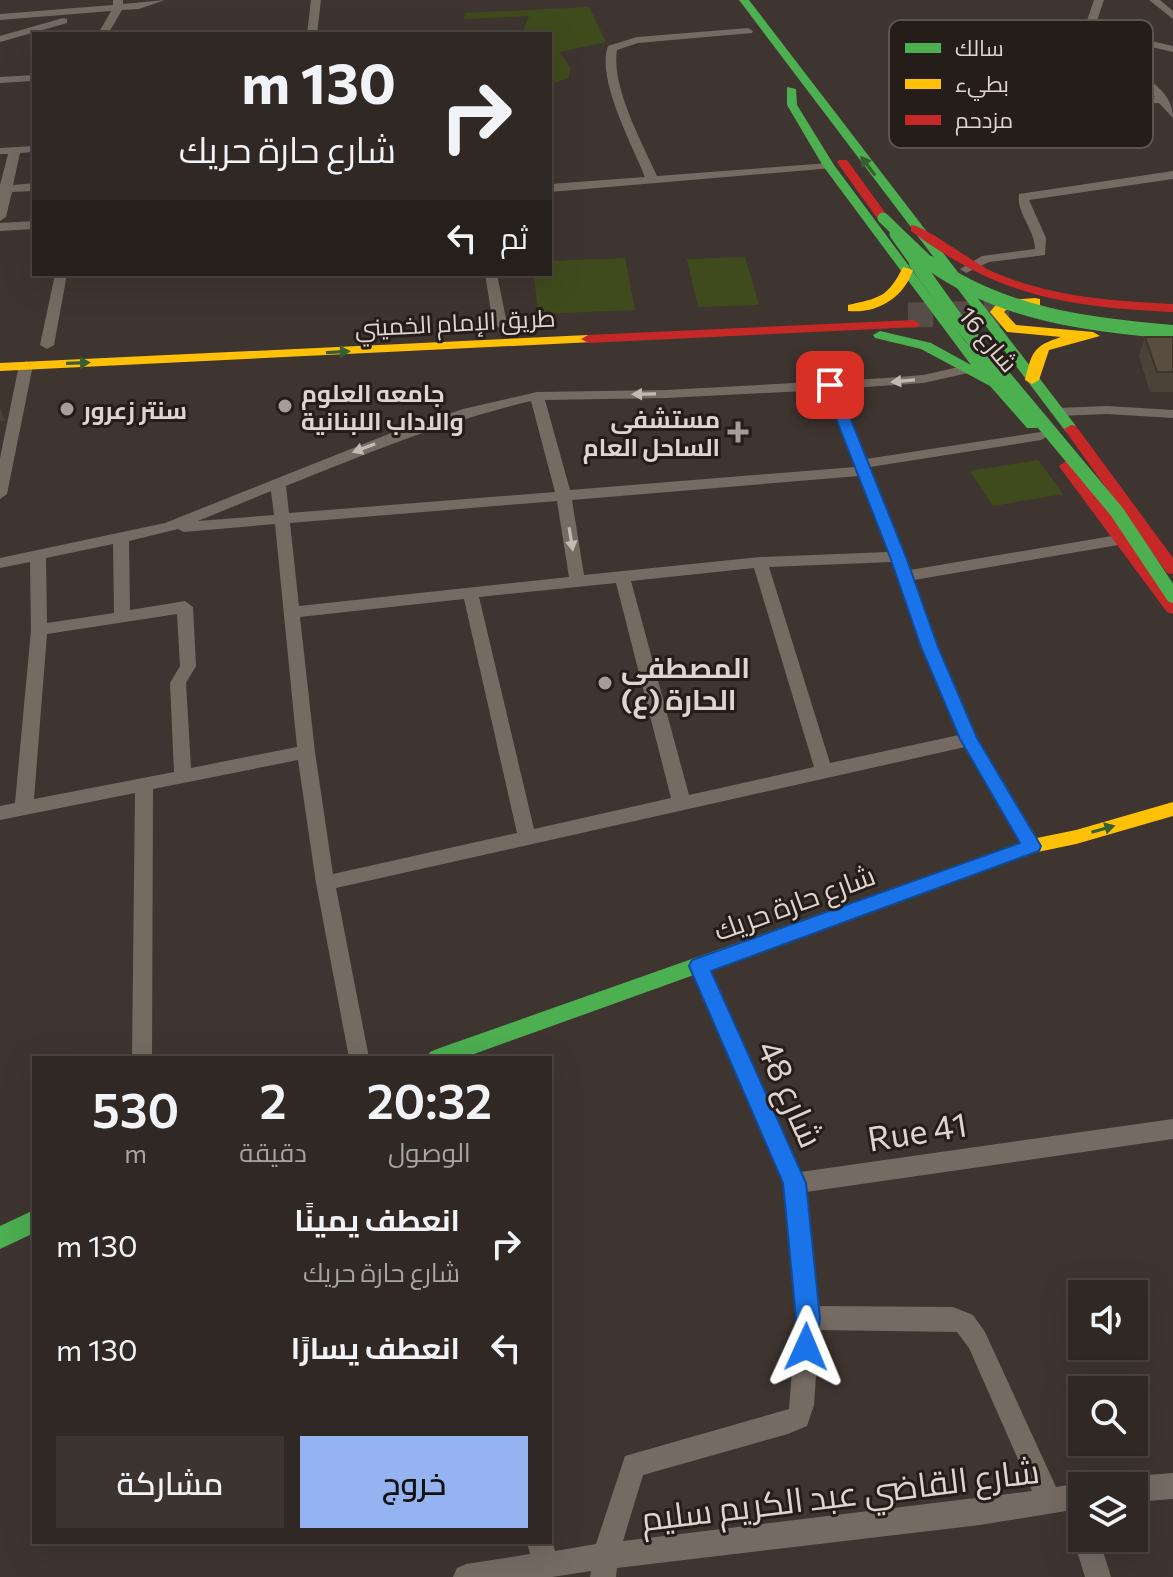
<!DOCTYPE html>
<html lang="ar">
<meta charset="utf-8">
<style>
:root{--surface:#2f2824;--page:#3b3431;--text:#f1f3f6;--muted:#a7a6a6;--line:#4a4441;--accent:#95b2f1}
body{margin:0;font-family:Commissioner,Cairo,sans-serif;background:var(--page);color:var(--text);direction:rtl;height:100vh;display:flex;flex-direction:column;font-size:30px;white-space:nowrap}
*{box-sizing:border-box;margin:0}
p{font-size:26px;color:var(--muted)}
.icon{flex:none;width:44px;height:44px;fill:none;stroke:currentColor;stroke-width:2;stroke-linecap:round;stroke-linejoin:round}
.map{position:relative;flex:1;overflow:hidden;direction:ltr}
.drawer{position:absolute;left:32px;top:1056px;width:520px;height:488px;display:flex;flex-direction:column;background:var(--surface);border-radius:0px;box-shadow:0 8px 32px #0002,0 0 0 2px var(--line);direction:rtl}
.drawer>*{flex:none}
.banner{position:absolute;left:32px;top:32px;width:520px;height:244px;border-radius:0px;box-shadow:0 8px 32px #0002,0 0 0 2px var(--line);direction:rtl;background:#2f2824;color:var(--text);overflow:hidden}
.fabs{position:absolute;left:1068px;top:1280px;display:grid;gap:16px}
.fabs a{display:grid;place-items:center;width:80px;height:80px;border-radius:0px;background:var(--surface);box-shadow:0 8px 32px #0002,0 0 0 2px var(--line);font-size:40px}
.pin{position:absolute;display:grid;place-items:center;width:68px;height:68px;color:#fff;margin:-34px;border-radius:16px;box-shadow:0 4px 12px #0006}
.me{position:absolute;width:88px;margin:-44px;rotate:1deg;stroke-linejoin:round;filter:drop-shadow(0 0 6px #0008)}
.turn{display:flex;align-items:center;gap:28px;height:168px;padding:0 24px;font-size:36px}
.turn .icon{width:104px;height:104px;stroke-width:2.5}
.turn b{display:block;font-size:56px;line-height:68px}
.then{display:flex;align-items:center;height:76px;padding:0 24px;background:#0003;gap:16px;font-size:30px}
.eta{display:flex;justify-content:space-evenly;align-items:center;height:136px;text-align:center}
.eta b{font-size:48px;font-weight:600;line-height:56px}
.cta{display:flex;gap:16px;margin-top:auto;padding:16px 24px}
.cta a{flex:1;height:92px;border-radius:0px;background:var(--accent);color:#111;font-size:32px;font-weight:600;line-height:92px;text-align:center}
.cta a+a{background:var(--page);color:var(--text)}
ul{padding:0;list-style:none}
li{display:flex;align-items:center;gap:24px;height:104px;padding:0 24px}
li div{flex:1}
li b{display:block;font-size:30px}
li em{font-style:normal}
.map>svg:first-child{display:block}
.green{fill:#3f4b1c}
.lines{fill:none;stroke-linecap:round;stroke-linejoin:round}
.highway-tunnel{stroke:#574d48;stroke-width:25;stroke-dasharray:25 13;stroke-linecap:butt}
.street{fill:#756b63;fill-rule:evenodd}
.fast{fill:#4caf50;fill-rule:evenodd}
.slow{fill:#ffc107;fill-rule:evenodd}
.jam{fill:#c62828;fill-rule:evenodd}
.fast-bridge-far1{stroke:#4caf50;stroke-width:11}
.fast-bridge{stroke:#4caf50;stroke-width:14}
.wall{fill:#4d4237}
.shaded-wall{fill:#3e362d}
.building{fill:#594d40;stroke:#3e362d;stroke-width:2}
.oneway{fill:#375f32}
.oneway2{fill:#c5bab3}
.route{fill:#1a73e8;stroke:#114b97;stroke-width:2}
.poi-dot{fill:#a89c97;stroke:#251d19;stroke-width:3}
.labels{text-anchor:middle;dominant-baseline:central;stroke-width:6;stroke-linejoin:round;paint-order:stroke}
.far-street-label{font-size:24px;fill:#e0d4ce;stroke:#251d19}
.far-poi-label{font-size:24px;font-weight:bold;fill:#e0d4ce;stroke:#251d19;text-anchor:start}
.poi-label{font-size:28px;font-weight:bold;fill:#e0d4ce;stroke:#251d19;text-anchor:start}
.street-label{font-size:28px;fill:#e0d4ce;stroke:#251d19}
.near-street-label{font-size:34px;fill:#e0d4ce;stroke:#251d19}
.key{fill:#251d19;stroke:#5d544f;stroke-width:2}
.key-label{font-size:22px;fill:#e0d4ce}
</style>
<div class="map">
<svg width="1173" height="1577" viewBox="0 0 1173 1577">
<rect width="100%" height="100%" fill="#3f3530"/>
<!-- green -->
<path class="green" d="M589,7L606,42L559,52L570,67L569,78L550,84V34H522L529,16L464,19L465,13Z
M745,257L759,305L698,307L687,259Z
M625,258L635,310L538,314L534,274H550V261Z
M1038,460L1063,494L993,506L970,471Z"/>
<g class="lines">
<!-- highway-tunnel -->
<path class="highway-tunnel" d="M908,315L1013,313"/>
<!-- street -->
<path class="street" d="M113,0H123V4L165,0L139,9L122,10L108,34H98L111,11L0,20V14L113,5Z
M311,0H321L317,34H307Z
M1094,0H1104L1094,29L1089,32L1084,29Z
M1149,0H1160L1173,11V19Z
M63,18L67,19V23L0,42V36Z
M748,28L753,31L752,33L638,43L617,50C611,87 642,142 657,176L829,163L835,166L833,168L550,192V184L645,177C632,144 596,79 608,46L637,37Z
M1130,36L1173,46V52L1130,42L1125,44C1126,50 1127,58 1131,62C1146,81 1173,90 1173,118L1159,103L1120,104L1105,99L1074,81L1054,56L1035,47L1040,44C1069,53 1064,63 1084,78C1108,96 1125,98 1155,97L1147,86L1120,64L1114,42Z
M34,75V81L0,83V77Z
M34,146V152L20,153L13,185L34,183V191L12,192L6,217L0,221V185L8,154H0V148Z
M1173,171V179L1029,200L1046,238L1045,255L989,262L966,273L960,269L982,256L1035,249C1035,229 1016,213 1019,194Z
M34,221V229L0,231V223Z
M55,274H67L54,345L47,349L40,345Z
M485,274H497L507,324L505,327L500,328L493,324Z
M26,361L33,365L7,494L0,499V458L19,365Z
M977,363L984,367L982,370L923,383L838,389L866,459L1041,432L1048,436L1041,440L870,467L910,570L1124,534L1132,539L1124,544L914,580L938,647L977,738L1039,841L1041,846L1039,851H1025L965,747L336,888L369,1058H349L316,883L298,760L153,789L152,1058H132L135,793L0,820V806L15,803L31,630L30,562L0,568V558L165,523L391,433L463,409L537,392L666,390L887,378L923,375ZM825,390L855,467L570,490L545,400L666,398ZM531,401L555,492L289,513L286,486C367,453 446,421 531,401ZM859,476L888,552L760,557L584,575L572,500ZM271,491L274,515L198,521ZM557,501L569,577L299,606L290,523ZM275,524L297,747L191,768L186,683L196,666L193,607L185,601L130,610L129,541L178,529L184,532ZM113,544L114,613L47,623L46,558ZM892,562L922,647L959,735L830,763L769,567ZM754,568L814,767L689,795L631,581ZM616,583L671,798L534,829L479,597ZM464,599L517,833L333,874L315,752L300,617ZM177,614L180,666L170,683L174,772L34,799L47,634Z
M1107,406L1173,410V418L1107,414L1057,416L1050,412L1057,408Z
M699,958L706,960L709,966L800,1172L1173,1119V1139L806,1192L818,1306L953,1307L973,1315L985,1332L1056,1487L1082,1483L1088,1486H1082V1538H1099L1111,1577H1085L1073,1538L1075,1534L1066,1511L980,1525L617,1568L616,1577H590L591,1571L552,1577H453L457,1568L466,1564L530,1554L527,1542H550V1535L555,1551L596,1544L625,1456L789,1409L796,1318L783,1183L689,966L692,960ZM819,1330L957,1332L969,1348L1032,1491L623,1541L643,1475L788,1434L807,1426L814,1405Z
M1173,1473V1499L1134,1502V1486H1123L1125,1480L1134,1476Z"/>
<!-- fast -->
<path class="fast" d="M739,0H749L1076,426V432H1066Z
M787,87L796,89L797,105L834,165L964,340L1037,422V428H1027L990,386L921,349L875,338L873,335L880,331L931,343L971,365L823,166L787,105Z
M918,879L925,882L928,887L925,892L463,1058H427L430,1052L437,1049Z
M34,1210V1233L0,1249V1226Z"/>
<!-- slow -->
<path class="slow" d="M903,267L913,270C904,297 878,314 848,311V305C880,298 888,297 903,267Z
M1035,298L1040,299V305L1008,308L1004,312L1016,325L1093,332L1100,336L1049,350L1039,380L1032,384L1025,380C1032,352 1033,346 1061,337L1007,332L990,312L999,301Z
M588,335L593,336V342L0,371V363Z
M1173,802V816L1076,844L1033,853L918,895L911,892L908,887L911,882L1032,839L1076,830Z"/>
<!-- jam -->
<path class="jam" d="M839,160H847L889,218L887,221H879L837,162Z
M911,225C922,224 974,263 991,271C1049,297 1110,301 1173,304V312C1066,307 998,296 911,231Z
M913,320L920,324L918,327L588,343L581,339L588,335Z
M1071,425L1076,426L1173,558V574L1167,573L1064,429Z
M1066,461L1071,463L1173,597V614L1167,612L1061,469L1059,466Z"/>
<!-- fast-bridge-far1 -->
<path class="fast-bridge-far1" d="M883,218L932,265
M895,234L917,265"/>
<!-- fast-bridge -->
<path class="fast-bridge" d="M916,263L956,319L1117,512L1173,596
M930,263C1001,314 1088,325 1173,332"/>
</g>
<!-- wall -->
<path class="wall" d="M1145,337H1173V392H1150L1139,356Z
M0,382H1L8,402L5,421H0Z"/>
<!-- shaded-wall -->
<path class="shaded-wall" d="M1,382L8,402L5,421L0,408V383Z"/>
<!-- building -->
<path class="building" d="M1145,337H1173V372H1157Z"/>
<!-- one-way arrows -->
<defs><path id="oneway-solid" d="M-6-.8H1V-3.2L6.5 0L1 3.2V.8H-6Z" transform="scale(2)"/></defs>
<g class="oneway">
<use href="#oneway-solid" transform="translate(868 166) rotate(-127)"/>
<use href="#oneway-solid" transform="translate(338 352) rotate(-3)"/>
<use href="#oneway-solid" transform="translate(78 363) rotate(-2)"/>
<use href="#oneway-solid" transform="translate(1103 829) rotate(-16)"/>
</g>
<g class="oneway2">
<use href="#oneway-solid" transform="translate(903 381) rotate(175)"/>
<use href="#oneway-solid" transform="translate(644 394) rotate(179)"/>
<use href="#oneway-solid" transform="translate(364 448) rotate(159)"/>
<use href="#oneway-solid" transform="translate(571 539) rotate(81)"/>
</g>
<!-- route -->
<path class="route" d="M830,381L837,385L906,557L938,647L977,738L1041,846L1039,851L711,971L806,1183L820,1318L815,1355L806,1359L798,1355L794,1347L796,1318L783,1183L689,966L692,960L1020,843L960,739L921,647L890,557L823,385Z"/>
<!-- markers -->
<g class="poi-dot">
<circle cx="285" cy="406" r="8"/>
<circle cx="67" cy="409" r="8"/>
<path d="M734 420h8v8h8v8h-8v8h-8v-8h-8v-8h8z"/>
<circle cx="605" cy="683" r="8"/>
</g>
<g class="labels">
<!-- far-street labels -->
<g class="far-street-label">
<text transform="translate(455 322) rotate(-3)">طريق الإمام الخميني</text>
<text transform="translate(989 339) rotate(50)">شارع 16</text>
</g>
<!-- far-poi labels -->
<g class="far-poi-label">
<text x="301" y="392">جامعه العلوم<tspan x="301" dy="28">والاداب اللبنانية</tspan></text>
<text x="83" y="409">سنتر زعرور</text>
<text x="720" y="418" text-anchor="end">مستشفى<tspan x="720" dy="28">الساحل العام</tspan></text>
</g>
<!-- poi labels -->
<g class="poi-label">
<text x="621" y="667">المصطفى<tspan x="621" dy="32">الحارة (ع)</tspan></text>
</g>
<!-- street labels -->
<g class="street-label">
<text transform="translate(794 902) rotate(-20)">شارع حارة حريك</text>
</g>
<!-- near-street labels -->
<g class="near-street-label">
<text transform="translate(792 1093) rotate(66)">شارع 48</text>
<text transform="translate(917 1130) rotate(-9)">Rue 41</text>
<text transform="translate(840 1493) rotate(-7)">شارع القاضي عبد الكريم سليم</text>
</g>
</g>
<!-- legend -->
<rect x="889" y="20" width="264" height="128" rx="12" class="key"/>
<rect x="905" y="43" width="36" height="10" fill="#4caf50"/>
<rect x="905" y="79" width="36" height="10" fill="#ffc107"/>
<rect x="905" y="115" width="36" height="10" fill="#c62828"/>
<g class="key-label">
<text x="955" y="56">سالك</text>
<text x="955" y="92">بطيء</text>
<text x="955" y="128">مزدحم</text>
</g>
</svg>
<div class="fabs">
<a><svg class="icon" aria-label="sound" viewBox="0 0 24 24"><path d="M4 9h4l5-4v14l-5-4H4zM17 9q2 3 0 6"/></svg></a>
<a><svg class="icon" aria-label="search" viewBox="0 0 24 24"><circle cx="10" cy="10" r="6"/><path d="M15 15l6 6"/></svg></a>
<a><svg class="icon" aria-label="layers" viewBox="0 0 24 24"><path d="M12 4l9 5-9 5-9-5zM3 14l9 5 9-5"/></svg></a>
</div>
<div class="pin" style="left:830px;top:385px;background:#d93025"><svg class="icon" aria-label="arrive" viewBox="0 0 24 24"><path d="M6 21V4h12l-3 4 3 4H6"/></svg></div>
<svg class="me" style="left:806px;top:1347px" viewBox="-20 -20 40 40"><path d="M0-17L14 15 0 8-14 15z" fill="#1a73e8" stroke="#fff" stroke-width="4"/></svg>
<div class="banner">
<div class="turn"><svg class="icon" aria-label="right" viewBox="0 0 24 24"><path d="M7 20v-9h11M14 6l5 5-5 5"/></svg><div><b>130 m</b>شارع حارة حريك</div></div>
<div class="then">ثم<svg class="icon" aria-label="left" viewBox="0 0 24 24"><path d="M17 20v-9H6M10 6l-5 5 5 5"/></svg></div>
</div>
<section class="drawer">
<div class="eta">
<div><b>20:32</b><p>الوصول</p></div>
<div><b>2</b><p>دقيقة</p></div>
<div><b>530</b><p>m</p></div>
</div>
<ul>
<li><svg class="icon" aria-label="right" viewBox="0 0 24 24"><path d="M7 20v-9h11M14 6l5 5-5 5"/></svg><div><b>انعطف يمينًا</b><p>شارع حارة حريك</p></div><em>130 m</em></li>
<li><svg class="icon" aria-label="left" viewBox="0 0 24 24"><path d="M17 20v-9H6M10 6l-5 5 5 5"/></svg><div><b>انعطف يسارًا</b></div><em>130 m</em></li>
</ul>
<div class="cta"><a>خروج</a><a>مشاركة</a></div>
</section>
</div>
